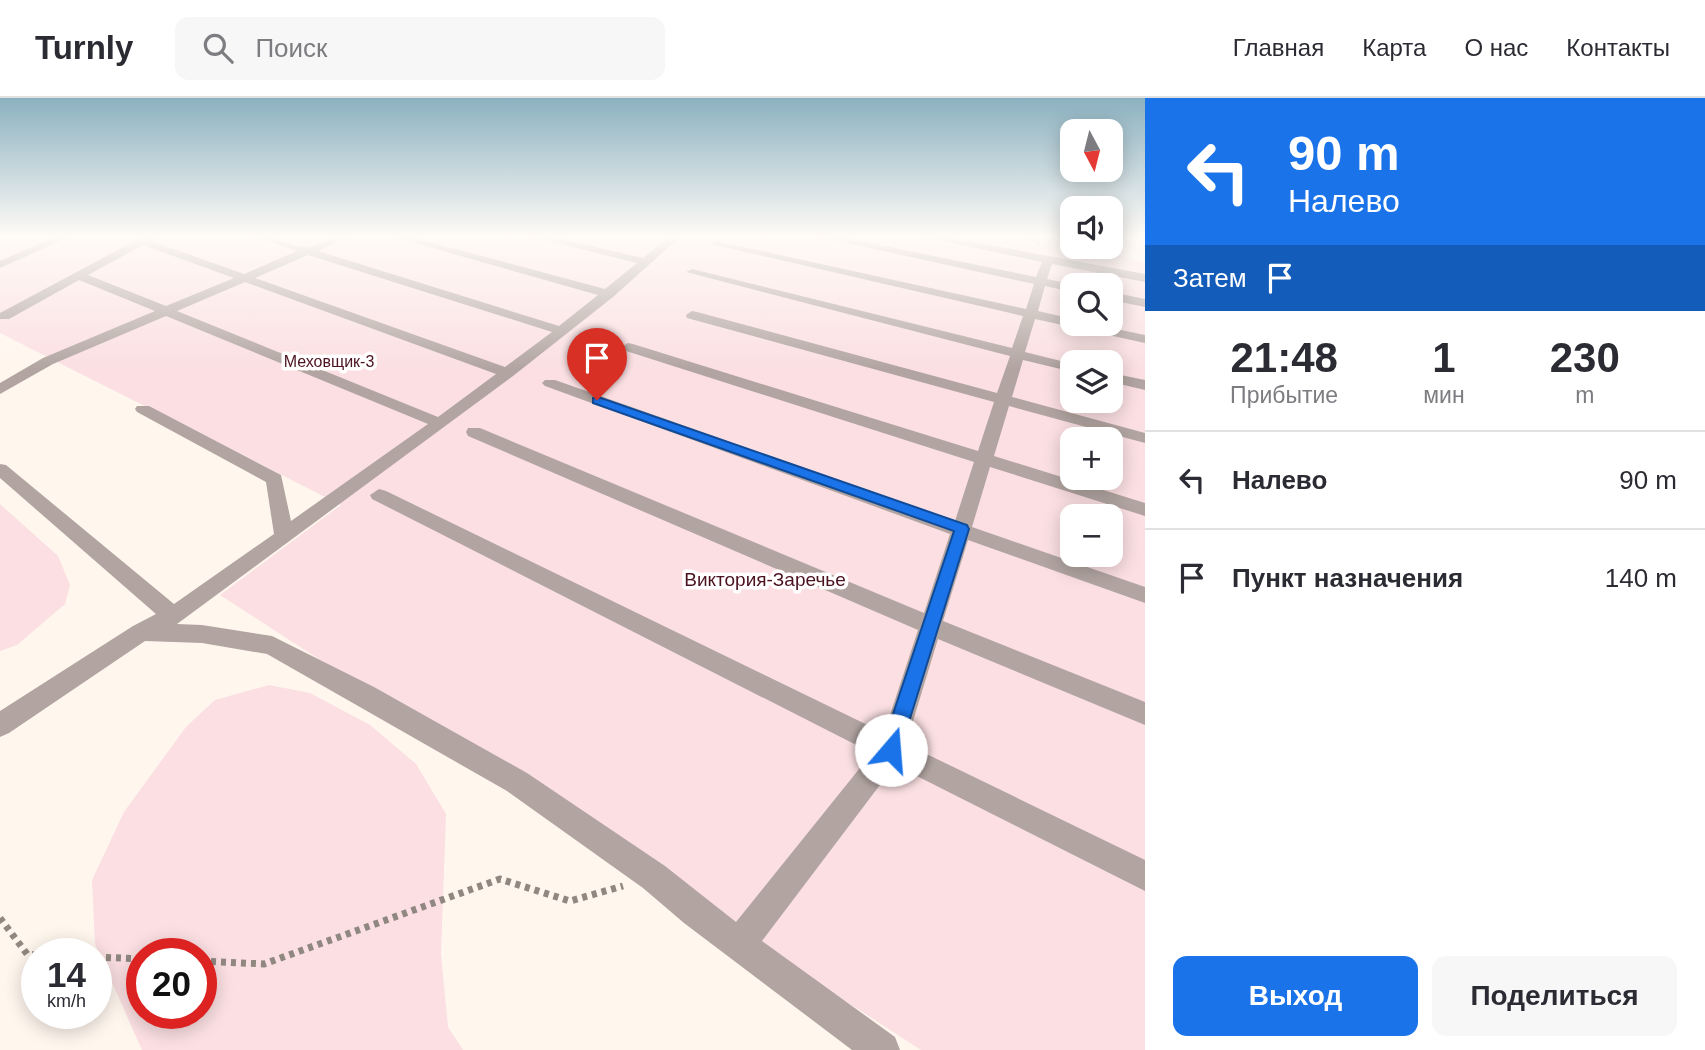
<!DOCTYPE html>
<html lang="ru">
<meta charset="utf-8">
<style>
:root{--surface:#fff;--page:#f7f7f7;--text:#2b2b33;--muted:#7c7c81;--line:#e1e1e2;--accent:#1a73e8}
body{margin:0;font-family:Arial,sans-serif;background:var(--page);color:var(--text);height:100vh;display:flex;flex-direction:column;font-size:26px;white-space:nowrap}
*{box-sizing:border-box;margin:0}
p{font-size:23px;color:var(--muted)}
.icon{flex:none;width:38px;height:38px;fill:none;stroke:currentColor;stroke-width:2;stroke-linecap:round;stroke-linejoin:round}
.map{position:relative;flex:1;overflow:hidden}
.sheet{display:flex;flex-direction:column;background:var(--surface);width:560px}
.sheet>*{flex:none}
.banner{background:#1a73e8;color:#fff;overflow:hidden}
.needle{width:46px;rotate:173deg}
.fabs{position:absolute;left:1060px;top:21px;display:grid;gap:14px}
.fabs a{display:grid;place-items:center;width:63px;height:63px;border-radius:14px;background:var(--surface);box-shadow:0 4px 18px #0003;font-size:35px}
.speed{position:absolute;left:21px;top:840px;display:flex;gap:14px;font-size:35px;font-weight:700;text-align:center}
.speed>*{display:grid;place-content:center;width:91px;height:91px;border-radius:50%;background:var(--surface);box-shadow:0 4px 18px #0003;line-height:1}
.speed small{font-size:18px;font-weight:400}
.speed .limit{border:10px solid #d22;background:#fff;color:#111}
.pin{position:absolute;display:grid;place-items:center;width:60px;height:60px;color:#fff;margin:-72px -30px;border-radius:50% 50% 50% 0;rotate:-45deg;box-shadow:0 0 7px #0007}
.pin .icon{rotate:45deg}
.me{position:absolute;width:77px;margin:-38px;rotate:18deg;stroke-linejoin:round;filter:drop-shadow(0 0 5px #0008)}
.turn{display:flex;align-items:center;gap:24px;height:147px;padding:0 28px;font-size:32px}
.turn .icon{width:91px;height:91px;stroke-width:2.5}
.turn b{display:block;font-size:49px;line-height:60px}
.then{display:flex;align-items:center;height:66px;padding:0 28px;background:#0003;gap:14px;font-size:26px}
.eta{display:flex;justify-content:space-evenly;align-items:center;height:119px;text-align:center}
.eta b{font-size:42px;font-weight:600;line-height:49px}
.cta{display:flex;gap:14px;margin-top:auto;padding:14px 28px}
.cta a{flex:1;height:80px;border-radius:14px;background:var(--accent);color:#fff;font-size:28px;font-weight:600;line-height:80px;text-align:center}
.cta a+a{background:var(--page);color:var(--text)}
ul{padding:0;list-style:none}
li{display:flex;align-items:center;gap:21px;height:98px;padding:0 28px;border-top:2px solid var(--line)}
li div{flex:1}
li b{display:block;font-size:26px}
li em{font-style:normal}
header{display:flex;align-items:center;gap:42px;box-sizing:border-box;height:98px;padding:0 35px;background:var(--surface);border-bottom:2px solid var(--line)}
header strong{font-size:33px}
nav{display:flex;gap:38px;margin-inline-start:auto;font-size:24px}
.search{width:490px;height:63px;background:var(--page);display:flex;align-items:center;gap:18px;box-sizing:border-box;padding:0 24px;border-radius:14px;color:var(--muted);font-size:26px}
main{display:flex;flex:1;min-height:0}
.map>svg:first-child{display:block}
.green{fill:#fbdfe2;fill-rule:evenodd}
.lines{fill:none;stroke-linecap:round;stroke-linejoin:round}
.path-far1{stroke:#908880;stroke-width:2.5;stroke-dasharray:2 2;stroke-linecap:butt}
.path{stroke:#908880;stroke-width:7;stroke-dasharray:5 5;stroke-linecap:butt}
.minor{fill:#b2a5a1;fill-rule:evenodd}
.route{fill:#1a73e8;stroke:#114b97;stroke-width:2}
.labels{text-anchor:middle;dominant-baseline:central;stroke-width:7;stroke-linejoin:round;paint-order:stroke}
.far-park-label{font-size:16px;fill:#4b121f;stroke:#fff}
.park-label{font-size:19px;fill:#4b121f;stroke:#fff}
</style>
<header>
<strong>Turnly</strong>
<div class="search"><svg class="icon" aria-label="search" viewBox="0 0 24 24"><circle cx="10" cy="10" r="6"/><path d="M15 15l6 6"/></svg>Поиск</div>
<nav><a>Главная</a><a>Карта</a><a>О нас</a><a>Контакты</a></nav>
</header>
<main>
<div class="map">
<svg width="1145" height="952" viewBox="0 0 1145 952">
<rect width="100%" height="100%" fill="#fff6ee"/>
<!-- green -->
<path class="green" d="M0,138H1055L1073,143V149H1091L1145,165V952H921L220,497L341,407L0,235ZM1073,187H1111V226H1073ZM1073,264H1111V303H1073ZM1073,341H1111V380H1073ZM1073,418H1111V457H1073Z
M0,406L58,458L70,487L65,506L17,547L0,553Z
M269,587L310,595L370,627L416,666L446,716L441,856L448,929L463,952H142L95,846L92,782L124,714L186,629L215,602ZM142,856H201V915H142Z"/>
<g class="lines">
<!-- path-far1 -->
<path class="path-far1" d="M1029,138L1040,146"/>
<!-- path -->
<path class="path" d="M0,820L27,856L37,857
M96,859L142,861
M201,863L264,866L500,781L570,803L623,788"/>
<!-- minor -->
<path class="minor" d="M57,138H71L0,170V163Z
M144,138H157L151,143L244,176L297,153L254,138C272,138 287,147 304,149C314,150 333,138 348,138L318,153L559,228L598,197L390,138H407L605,191L637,165L529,138H548L643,160L670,138H681L613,199L513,278L177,526L202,527L272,538L374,589L527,675L665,768L736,824L872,655L372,401L370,397L379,391L386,393L884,635L918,532L468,338L466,334L468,330H480L924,515L950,436L545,288L542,285L545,282H555L955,423L974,364L623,252L621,249L628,245L633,246L978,353L994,304L687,220L686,217L692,213L697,214L997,295L1010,258L686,174L692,171L1012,250L1023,218L711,146L716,143L1026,211L1034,186L815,138H836L1036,179L1042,164L919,138H941L1145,176V184L1052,166L1047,181L1077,187H1073V194L1045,188L1038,213L1073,221V226H1092L1145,237V245L1035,221L1025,254L1073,266V274L1023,262L1012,299L1145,335V345L1009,308L994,358L1145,405V418L990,369L972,429L1145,489V505L968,442L943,523L1145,604V627L938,541L906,646L1145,762V793L895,667L762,843L895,939L900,952H852L684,825L643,790L507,693L267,556L202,545L145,543L9,635L0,639V613L133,528L156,516L0,380V366L6,367L174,506L274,436L266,384L137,314L135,311L137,308H149L281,377L291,423L428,326L166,218L53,266L0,296V285L43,260L155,213L79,182L9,221H0V215ZM143,147L234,180L166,208L88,177ZM308,157L552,234L505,269L255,180ZM245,184L496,276L438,319L177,213Z
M1111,194L1145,201V209L1111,202Z
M1111,275L1145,282V292L1111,284Z"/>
</g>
<!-- sky -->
<linearGradient id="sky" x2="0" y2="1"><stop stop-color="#8bb1c0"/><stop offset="0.51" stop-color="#fffbf7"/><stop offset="1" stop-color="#fffbf7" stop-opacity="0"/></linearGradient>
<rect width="1145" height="271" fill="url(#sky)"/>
<!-- route -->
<path class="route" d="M593,300H601L967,427L969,431L898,659L891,661L884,659L881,652L954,433L593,305Z"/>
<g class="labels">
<!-- far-park labels -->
<g class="far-park-label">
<text x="329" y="263">Меховщик-3</text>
</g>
<!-- park labels -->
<g class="park-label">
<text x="765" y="481">Виктория-Заречье</text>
</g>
</g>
</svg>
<div class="fabs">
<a><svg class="needle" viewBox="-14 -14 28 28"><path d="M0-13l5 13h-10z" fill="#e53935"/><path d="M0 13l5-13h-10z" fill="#7c7c81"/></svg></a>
<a><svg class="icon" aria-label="sound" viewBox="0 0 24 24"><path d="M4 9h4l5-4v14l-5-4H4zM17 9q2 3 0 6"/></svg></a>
<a><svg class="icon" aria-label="search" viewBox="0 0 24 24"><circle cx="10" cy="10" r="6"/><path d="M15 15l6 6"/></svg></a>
<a><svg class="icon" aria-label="layers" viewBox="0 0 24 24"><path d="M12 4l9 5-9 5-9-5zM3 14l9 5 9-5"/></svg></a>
<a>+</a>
<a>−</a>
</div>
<div class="speed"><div>14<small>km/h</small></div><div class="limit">20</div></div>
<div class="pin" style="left:597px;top:302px;background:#d93025"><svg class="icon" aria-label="arrive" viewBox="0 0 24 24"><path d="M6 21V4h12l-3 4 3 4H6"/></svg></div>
<svg class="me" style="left:891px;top:652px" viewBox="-20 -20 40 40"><circle r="19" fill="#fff"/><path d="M0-13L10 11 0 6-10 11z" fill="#1a73e8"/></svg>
</div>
<section class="sheet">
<div class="banner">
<div class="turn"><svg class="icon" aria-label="left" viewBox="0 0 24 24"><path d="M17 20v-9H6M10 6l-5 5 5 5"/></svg><div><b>90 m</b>Налево</div></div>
<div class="then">Затем<svg class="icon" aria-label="arrive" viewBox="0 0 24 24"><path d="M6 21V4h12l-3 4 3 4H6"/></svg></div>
</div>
<div class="eta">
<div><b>21:48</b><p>Прибытие</p></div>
<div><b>1</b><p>мин</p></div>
<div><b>230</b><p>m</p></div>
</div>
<ul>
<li><svg class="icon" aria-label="left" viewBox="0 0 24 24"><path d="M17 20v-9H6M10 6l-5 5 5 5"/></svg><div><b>Налево</b></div><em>90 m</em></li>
<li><svg class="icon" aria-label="arrive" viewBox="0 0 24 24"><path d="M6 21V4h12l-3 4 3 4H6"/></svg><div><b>Пункт назначения</b></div><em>140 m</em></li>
</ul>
<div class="cta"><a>Выход</a><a>Поделиться</a></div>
</section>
</main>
